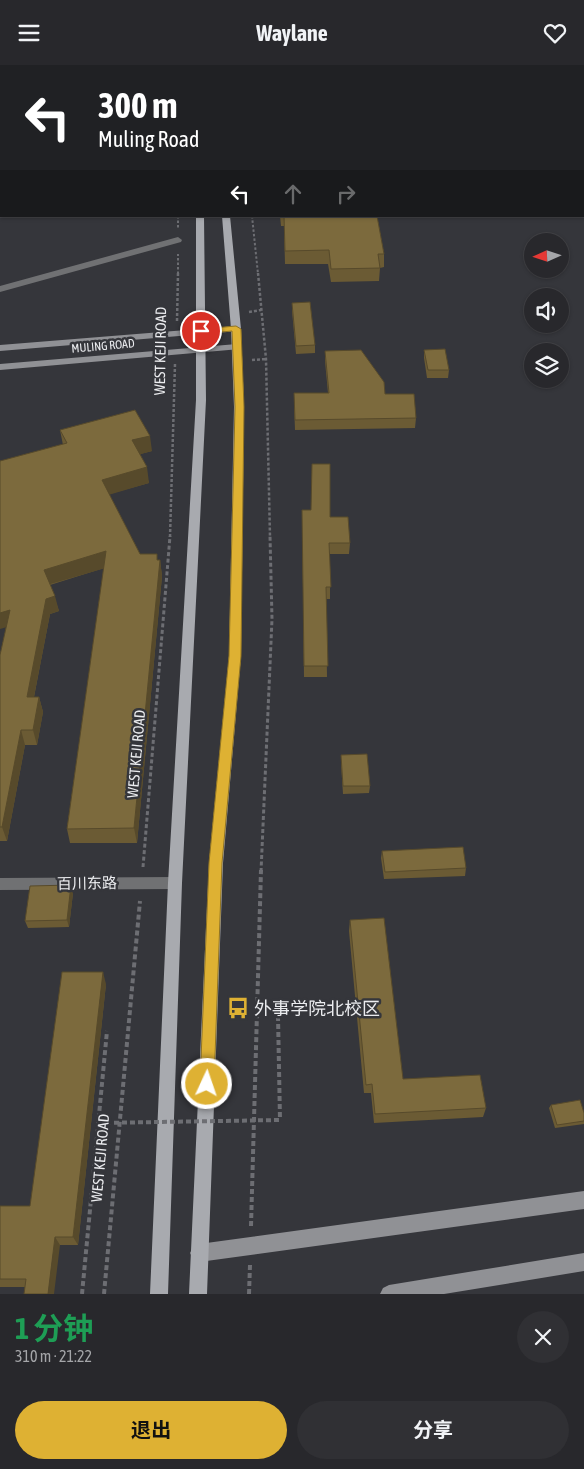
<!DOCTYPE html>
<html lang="zh">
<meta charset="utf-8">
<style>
:root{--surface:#28282c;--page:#303034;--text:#f1f3f6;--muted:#a5a6a9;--line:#444448;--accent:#deb133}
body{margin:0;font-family:"Asap Condensed","Noto Sans SC",sans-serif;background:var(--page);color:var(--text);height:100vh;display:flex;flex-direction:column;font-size:19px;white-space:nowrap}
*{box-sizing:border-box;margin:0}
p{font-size:16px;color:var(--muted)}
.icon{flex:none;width:28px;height:28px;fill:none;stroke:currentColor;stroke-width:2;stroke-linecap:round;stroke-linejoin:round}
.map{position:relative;height:1229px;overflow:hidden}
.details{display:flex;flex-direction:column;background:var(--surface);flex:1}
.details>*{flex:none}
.hud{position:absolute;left:0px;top:0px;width:585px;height:152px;box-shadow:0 1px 4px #0004,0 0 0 1px var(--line);background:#202124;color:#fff;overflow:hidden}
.needle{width:32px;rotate:267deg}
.buttons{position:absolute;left:524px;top:168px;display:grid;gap:10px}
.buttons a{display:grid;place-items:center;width:45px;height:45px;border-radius:50%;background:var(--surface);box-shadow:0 1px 4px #0004,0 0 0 1px var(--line);font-size:25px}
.pin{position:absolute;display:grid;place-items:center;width:42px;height:42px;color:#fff;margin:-21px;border:2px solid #fff;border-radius:50%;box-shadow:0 1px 5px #0007}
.me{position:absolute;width:55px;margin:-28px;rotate:3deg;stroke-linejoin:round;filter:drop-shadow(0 0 4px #0008)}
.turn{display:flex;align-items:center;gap:18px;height:105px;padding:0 15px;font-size:22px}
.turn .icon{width:65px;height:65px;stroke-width:2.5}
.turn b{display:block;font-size:35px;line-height:42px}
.lanes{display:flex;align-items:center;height:48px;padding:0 15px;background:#0003;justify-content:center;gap:25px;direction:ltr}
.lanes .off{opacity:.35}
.round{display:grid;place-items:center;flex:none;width:52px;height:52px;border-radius:26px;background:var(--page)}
.summary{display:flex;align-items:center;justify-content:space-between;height:85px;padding:0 15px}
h1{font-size:30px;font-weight:700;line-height:38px;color:#1e9e55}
.cta{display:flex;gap:10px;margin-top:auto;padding:10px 15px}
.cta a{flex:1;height:58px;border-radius:30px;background:var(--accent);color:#111;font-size:20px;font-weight:700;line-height:58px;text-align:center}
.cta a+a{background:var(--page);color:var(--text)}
header{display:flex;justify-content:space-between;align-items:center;height:65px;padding:0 15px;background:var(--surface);font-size:22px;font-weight:700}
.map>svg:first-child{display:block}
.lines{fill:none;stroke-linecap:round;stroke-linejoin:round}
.path-far3{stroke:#6d6e73;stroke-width:2;stroke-dasharray:2.5 2;stroke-linecap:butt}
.path-far2{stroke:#6d6e73;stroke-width:2.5;stroke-dasharray:3 2;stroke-linecap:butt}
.path-far1{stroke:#6d6e73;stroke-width:3;stroke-dasharray:4 2.5;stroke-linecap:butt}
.path{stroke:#6d6e73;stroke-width:4;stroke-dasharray:5 3;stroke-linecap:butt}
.lane{fill:#707173;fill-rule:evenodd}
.street{fill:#707173;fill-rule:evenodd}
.secondary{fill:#909195;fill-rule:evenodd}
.primary{fill:#a8aaaf;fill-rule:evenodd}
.path-bridge{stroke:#6d6e73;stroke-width:4;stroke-dasharray:5 3;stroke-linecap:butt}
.wall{fill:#6b5b34}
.shaded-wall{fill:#574a2b}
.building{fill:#7c6a3d;stroke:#574a2b}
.route{fill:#deb133;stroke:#907321}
.labels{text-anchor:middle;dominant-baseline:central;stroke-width:5;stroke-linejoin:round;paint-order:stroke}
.far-street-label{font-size:12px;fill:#ebecef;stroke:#35363b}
.street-label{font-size:15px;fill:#ebecef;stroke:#35363b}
.near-poi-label{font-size:18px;fill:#ebecef;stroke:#35363b;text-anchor:start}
</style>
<header><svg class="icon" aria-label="menu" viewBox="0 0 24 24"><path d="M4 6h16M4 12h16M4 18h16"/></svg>Waylane<svg class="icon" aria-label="heart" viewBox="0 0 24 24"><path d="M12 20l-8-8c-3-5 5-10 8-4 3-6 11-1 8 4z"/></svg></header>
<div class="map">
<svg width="584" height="1229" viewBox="0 0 584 1229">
<rect width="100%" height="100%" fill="#35363b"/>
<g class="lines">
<!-- path-far3 -->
<path class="path-far3" d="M178,151V163
M252,151L258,209
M178,209V189"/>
<!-- path-far2 -->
<path class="path-far2" d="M258,208L266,294L270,472
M249,247L261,245
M177,256L178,208
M252,295L266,294
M170,472L175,299"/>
<!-- path-far1 -->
<path class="path-far1" d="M143,802L170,471
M261,807L272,554L270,471"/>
<!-- path -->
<path class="path" d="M278,951L280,1055
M251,1161L261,805
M82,1229L107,966
M104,1229L140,836
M249,1229L250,1200"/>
<!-- lane -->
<path class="lane" d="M178,172L182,175L181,177L0,227V221Z"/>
<!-- street -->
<path class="street" d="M175,812L180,814L182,818L180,822L175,824L0,825V813Z"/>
<!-- secondary -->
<path class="secondary" d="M236,261L241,264L239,266L0,286V280Z
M237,279L240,280V284L0,305V299Z
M584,1126V1144L199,1197L193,1194L190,1188L193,1182L199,1179Z
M584,1188V1206L444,1229H380L383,1223L389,1220Z"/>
<!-- primary -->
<path class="primary" d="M191,0H197L198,1H191Z
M210,0H216L217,1H210Z
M196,151H204L206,335L182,818L168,1229H150L168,818L196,335Z
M222,151H230L241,264L244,342L241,591L223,798L207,1229H189L209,798L229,591L234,342L231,264Z"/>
<!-- path-bridge -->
<path class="path-bridge" d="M98,1058L280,1055"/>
</g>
<!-- wall -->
<path class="wall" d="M0,0H162V1H1V13H0Z
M280,151H377L384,189V202L380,203L379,216L331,217L328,199H285L284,161H281Z
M292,238L315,280V288L296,289L292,246Z
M424,285L449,305L448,313H427L424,293Z
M325,286L385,329L416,353L415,363L295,365L294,339L328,328L325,296Z
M60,365L152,386L140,389L149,418L109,429L140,489L158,495H160L162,511L137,778H70L67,764L104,503L50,520L59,546L50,549L34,632H39L43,647L37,680H25L7,776H0V590L6,563L63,380Z
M302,445L330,452L350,478L349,489H330V534H326L327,612H304Z
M341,690L370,721L369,728L343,729L341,698Z
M382,786L466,803L465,811L384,814L381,793Z
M71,820L73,828L69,862L28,863L25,856Z
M350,855L403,1014L486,1043L483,1052L374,1058L371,1028H364L349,866Z
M106,919L78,1180H60L25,1222H0V1141H30Z
M551,1040L584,1048V1059L555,1063L549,1043Z"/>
<!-- shaded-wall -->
<path class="shaded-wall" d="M150,371L152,386L134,391L132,375Z
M147,402L149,418L105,431L102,415Z
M106,486L109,502L47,520L44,505Z
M160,495L162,511L137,778L134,763Z
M55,531L59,546L50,549L31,647L27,632L46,534Z
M10,545L14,560L0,564V548Z
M39,632L43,647L37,680L33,665Z
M21,665L25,680L7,776L2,762Z
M71,820L73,828L69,862L67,855Z
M103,907L106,919L78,1180L73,1172Z
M55,1172L60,1180L54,1229H48Z"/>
<!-- building -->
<path class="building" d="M36,0H162V1H35Z
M321,0H350L351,1H321Z
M284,151H377L384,189H378L380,203L331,204L329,185L285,186Z
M310,237L315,280L296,281L292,238Z
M445,284L449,305H428L424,285Z
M361,285L384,317L385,329H414L416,353L295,355L294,328H329L325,286Z
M135,345L150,371L132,375L147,402L102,415L140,489H157V495H160L134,763L67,764L106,486L44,505L55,531L46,534L27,632H39L33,665H21L2,762H0V590L10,545L0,548V396L67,378L60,365Z
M312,399H330V452H348L350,478H329L331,522H326L328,601H304L302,445H311Z
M367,689L370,721H343L341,690Z
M463,782L466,803L385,807L382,786Z
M71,820L67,855L25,856L30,821Z
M384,853L403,1014L480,1010L486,1043L375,1049L372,1019L366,1020L350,855Z
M62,907H103L73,1172H55L48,1229H24L26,1214H0V1141H30Z
M580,1035L584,1048V1056L557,1060L551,1040Z"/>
<!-- route -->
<path class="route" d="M236,261L241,264L244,342L241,591L222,798L214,1019L212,1024L207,1026L202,1024L200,1019L209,798L229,591L235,342L232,266L201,269L196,266L201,264Z"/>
<!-- icons -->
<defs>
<g id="bus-bare" transform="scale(1.725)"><path d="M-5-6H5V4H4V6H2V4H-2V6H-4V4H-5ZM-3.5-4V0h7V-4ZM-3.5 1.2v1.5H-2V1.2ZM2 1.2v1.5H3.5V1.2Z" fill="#deb133" stroke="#35363b" stroke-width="2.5" paint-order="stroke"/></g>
</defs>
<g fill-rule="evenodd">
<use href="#bus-bare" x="238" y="943"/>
</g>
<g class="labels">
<!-- far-street labels -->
<g class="far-street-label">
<text transform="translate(103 281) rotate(-5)">MULING ROAD</text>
</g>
<!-- street labels -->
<g class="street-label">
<text transform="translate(160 286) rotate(-89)">WEST KEJI ROAD</text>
<text transform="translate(136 689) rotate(-85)">WEST KEJI ROAD</text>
<text transform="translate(87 818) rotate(-1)">百川东路</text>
<text transform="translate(100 1093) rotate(-85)">WEST KEJI ROAD</text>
</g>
<!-- near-poi labels -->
<g class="near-poi-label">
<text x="254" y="943">外事学院北校区</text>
</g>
</g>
</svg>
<div class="buttons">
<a><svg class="needle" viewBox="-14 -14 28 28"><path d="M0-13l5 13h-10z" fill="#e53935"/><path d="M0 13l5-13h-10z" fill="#a5a6a9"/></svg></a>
<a><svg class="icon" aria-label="sound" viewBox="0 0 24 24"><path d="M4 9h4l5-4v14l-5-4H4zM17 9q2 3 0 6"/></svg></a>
<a><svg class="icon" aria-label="layers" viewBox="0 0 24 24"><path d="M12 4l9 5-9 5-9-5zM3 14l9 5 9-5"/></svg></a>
</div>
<div class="pin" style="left:201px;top:266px;background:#d93025"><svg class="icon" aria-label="arrive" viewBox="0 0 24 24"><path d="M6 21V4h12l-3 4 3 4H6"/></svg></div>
<svg class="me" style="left:207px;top:1019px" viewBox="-20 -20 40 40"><circle r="17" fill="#deb133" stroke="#fff" stroke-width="3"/><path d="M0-11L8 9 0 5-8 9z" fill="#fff"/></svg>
<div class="hud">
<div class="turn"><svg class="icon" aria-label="left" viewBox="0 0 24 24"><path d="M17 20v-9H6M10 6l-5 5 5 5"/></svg><div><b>300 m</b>Muling Road</div></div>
<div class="lanes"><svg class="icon" aria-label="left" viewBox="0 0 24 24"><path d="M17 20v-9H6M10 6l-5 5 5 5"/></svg><svg class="icon off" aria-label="ahead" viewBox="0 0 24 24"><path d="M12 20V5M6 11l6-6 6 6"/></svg><svg class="icon off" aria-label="right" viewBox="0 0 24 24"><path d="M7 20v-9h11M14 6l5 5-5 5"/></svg></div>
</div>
</div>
<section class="details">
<div class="summary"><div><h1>1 分钟</h1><p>310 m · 21:22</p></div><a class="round"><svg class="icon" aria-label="close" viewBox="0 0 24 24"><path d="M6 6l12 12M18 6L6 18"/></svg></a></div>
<div class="cta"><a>退出</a><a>分享</a></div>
</section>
